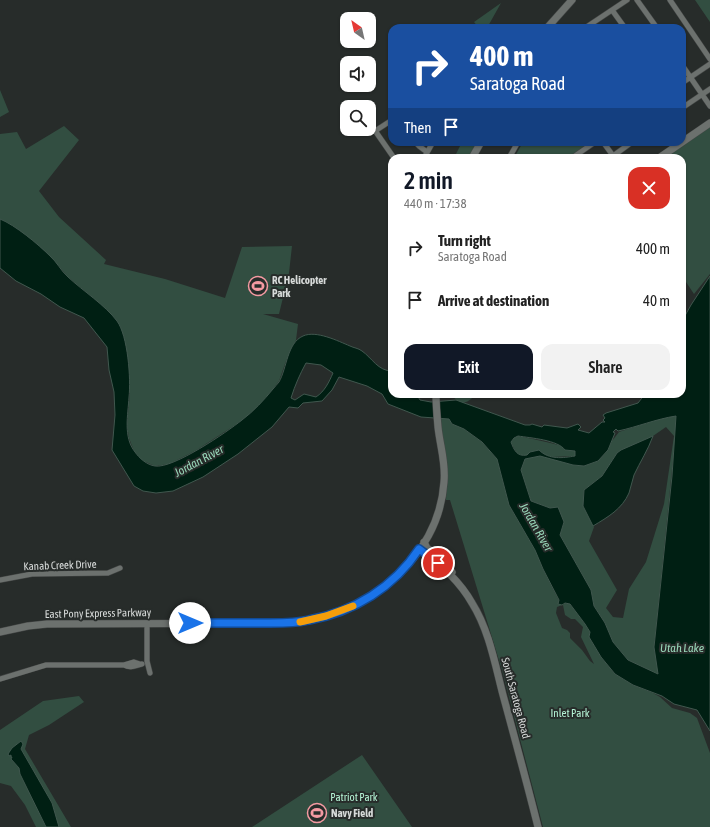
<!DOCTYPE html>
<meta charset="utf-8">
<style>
:root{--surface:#fff;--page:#f2f2f2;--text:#222;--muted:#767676;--accent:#111827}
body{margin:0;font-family:"Asap Condensed",sans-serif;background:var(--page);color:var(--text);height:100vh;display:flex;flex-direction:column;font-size:15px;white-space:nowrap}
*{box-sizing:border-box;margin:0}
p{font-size:13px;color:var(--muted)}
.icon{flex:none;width:22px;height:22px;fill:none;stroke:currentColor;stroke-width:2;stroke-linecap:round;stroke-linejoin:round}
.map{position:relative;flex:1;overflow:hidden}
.drawer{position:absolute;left:388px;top:154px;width:298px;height:244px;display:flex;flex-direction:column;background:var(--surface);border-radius:12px;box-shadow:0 1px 3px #0004}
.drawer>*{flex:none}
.top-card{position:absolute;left:388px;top:24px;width:298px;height:122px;border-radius:12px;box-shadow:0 1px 3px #0004;background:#1a4fa0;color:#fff;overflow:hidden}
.needle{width:26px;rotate:326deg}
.buttons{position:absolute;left:340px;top:12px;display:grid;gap:8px}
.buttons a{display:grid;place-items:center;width:36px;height:36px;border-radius:8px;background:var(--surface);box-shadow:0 1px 3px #0004;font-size:20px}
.pin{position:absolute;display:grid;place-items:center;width:34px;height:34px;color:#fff;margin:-17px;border:2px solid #fff;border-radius:50%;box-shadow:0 1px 4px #0007}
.me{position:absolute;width:44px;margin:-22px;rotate:90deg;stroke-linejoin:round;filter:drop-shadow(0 0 3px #0008)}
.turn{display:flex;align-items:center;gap:14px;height:84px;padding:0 16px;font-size:18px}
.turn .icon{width:52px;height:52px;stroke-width:2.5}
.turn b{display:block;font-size:28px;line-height:34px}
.then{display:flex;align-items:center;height:38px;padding:0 16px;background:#0003;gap:8px;font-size:15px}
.round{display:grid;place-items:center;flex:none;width:42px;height:42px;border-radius:12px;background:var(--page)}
.head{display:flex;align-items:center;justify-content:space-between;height:68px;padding:0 16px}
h1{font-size:24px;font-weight:600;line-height:30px;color:var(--accent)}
.button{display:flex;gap:8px;margin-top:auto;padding:8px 16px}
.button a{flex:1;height:46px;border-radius:12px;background:var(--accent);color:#fff;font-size:16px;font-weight:600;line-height:46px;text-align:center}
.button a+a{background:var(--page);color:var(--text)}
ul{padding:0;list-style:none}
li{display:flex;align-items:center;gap:12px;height:52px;padding:0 16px}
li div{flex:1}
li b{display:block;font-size:15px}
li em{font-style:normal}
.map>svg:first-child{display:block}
.green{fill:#324e41;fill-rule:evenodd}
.water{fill:#001f13;stroke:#40574e;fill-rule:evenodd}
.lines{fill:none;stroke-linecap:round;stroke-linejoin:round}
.street-casing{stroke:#444746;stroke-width:6}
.secondary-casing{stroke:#444746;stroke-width:8}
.street{stroke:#6c716e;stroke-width:5}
.secondary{stroke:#6c716e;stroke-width:7}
.route-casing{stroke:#114b97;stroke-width:10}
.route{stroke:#1a73e8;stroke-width:7}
.slow{stroke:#f59e0b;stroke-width:7}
.labels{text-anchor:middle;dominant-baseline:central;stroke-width:4;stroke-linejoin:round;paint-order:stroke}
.poi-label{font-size:11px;font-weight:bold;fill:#d7dad9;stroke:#272c2a;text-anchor:start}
.street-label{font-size:11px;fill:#d7dad9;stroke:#272c2a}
.park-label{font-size:11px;fill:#b5f4d6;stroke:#272c2a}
.water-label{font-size:12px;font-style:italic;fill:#99d7b9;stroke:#272c2a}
</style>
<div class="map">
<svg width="710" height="827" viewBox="0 0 710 827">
<rect width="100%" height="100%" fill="#272c2a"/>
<!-- green -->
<path class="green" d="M695,0H710V22Z
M501,3L487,28L478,27L474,22Z
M0,90L9,112L0,117Z
M64,126L79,140L39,191L59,217L106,260L104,264L165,279L225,298L242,247L292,246L289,273L279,314H263L298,324L296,340L286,361L279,381L264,401L243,420L195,451L169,464L155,466L141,460L134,451L129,438L127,425L130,393L93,298L68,277L57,264L0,225V134L17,132L26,149Z
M710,126V274L694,294L682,276V158H664Z
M462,142H478L469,158H454Z
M523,142H591L567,158H514Z
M451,394H476C466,405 460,406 451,394Z
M676,415V430L654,647L659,675L628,660L613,642L605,623L594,606L591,590L560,535L564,522L550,508L531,501L521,470L525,459L539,455L573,465L584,466L598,461L608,450L612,441L619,432L664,417ZM666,427L674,436L664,504L646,562L629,589L623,618L613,617L606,608L617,590L589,541L594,527L583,506L584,490L602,476L617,453L653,436Z
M441,418L449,419L452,424L464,429L482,442L497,459L509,505L535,550L543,569L559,601L558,604L562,605L557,607L556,613L562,628L567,630L570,633V638L582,650L590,661L594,664L581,637L583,627L575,619H571L565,615L563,605L565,603L570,604L585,624L590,632L589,637L601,657L615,674L633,685L653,693L660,697L672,708L690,713L697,718L710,753V827H543L502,670L450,500H446L447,466L441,430Z
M518,436C538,440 557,444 575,450V456L551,457L544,455L522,456L517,454L511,442L514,438Z
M79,696L84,702L49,725L29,735L25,749L71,827H36L25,805L11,786L0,783V730L43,701Z
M362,755L412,827H252Z"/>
<!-- water -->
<path class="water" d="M0,219C15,225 38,244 50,256C57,262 61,271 68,277C83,291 105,305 117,321C128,336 131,379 129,397C128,415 123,437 135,452C139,458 147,465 155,466C173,469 227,432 242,420C254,411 264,400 273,389C275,387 277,384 279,382C287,368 287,343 303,336C316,330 338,341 350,346C354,348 358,348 362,351C372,358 378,371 392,371V394H415L417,395L420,400L431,402L456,400L525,425H530L532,424L542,427L544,425L567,428L578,424L581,427L578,430L589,433L602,422H605L603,420L605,418L603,415L606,413L638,403L645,394H654L655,397L666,394H682V321L691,305L710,276V731L697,710L674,704L662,696L633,685L615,674L601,657L589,637L590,632L585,624L570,604L565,603L562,605L558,604L559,600L543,569L535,550L509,505L497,459L482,442L464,429L452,424L449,419L421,417L388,404L382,394L367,386L339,377L332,390L322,401L303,403L298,408L289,407L272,427L238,454L203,477L173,491L156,493L143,491L134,486L112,450L115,415L114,392L109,370L107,347L84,318L60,307L41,294L16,281L0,268ZM306,363L321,365L333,373C329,382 325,391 316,397L304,394L295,400L291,398C295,385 300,374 306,363ZM676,416L672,476L654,647L658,674L628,660L613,642L605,623L594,606L591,590L560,535L564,522L558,507L550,508L531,501L521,470L525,459L540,456L573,465L584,466L598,461L608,450L615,433L613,432L616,429L618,431C637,427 656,419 676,416ZM518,436C531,438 558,440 565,450L575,451V456C563,458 549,460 539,450L530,452L527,455C517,457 514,450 511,442L514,438Z
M653,436C648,450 640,462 634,475C632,481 631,487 629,493C622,509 608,517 593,526L583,506L584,490L602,476L617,453L621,450Z
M21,741L23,744L21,749L52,803L59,827H46L20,774L19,768L11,759L12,757H11V755L9,756L8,754L12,748Z"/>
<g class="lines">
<!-- street casing -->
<g class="street-casing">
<path id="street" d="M637,0L657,28
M670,0L710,59
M612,10L625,28
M585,28L627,0
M682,65L710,106
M682,83L710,64
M682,108L710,89
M369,122L394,158
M375,131L392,120
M415,142L419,146L427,152
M603,142L614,157
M613,156L632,142
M424,158L433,142
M509,158L518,142
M572,158L595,142
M0,580L32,574L108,573L120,568
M147,624V661L150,673
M124,665C131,669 136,665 142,664
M0,679L46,665H124L134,662L140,664"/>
</g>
<!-- secondary casing -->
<g class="secondary-casing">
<path id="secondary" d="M547,28L572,0
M472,158L481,142
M659,158L710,123
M424,542L427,548L444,560L452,572
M419,549C441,564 459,580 472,603C489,630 495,664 503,695C515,739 527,783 538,827
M0,632L28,626L47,624L291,623C365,616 439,560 444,482C446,463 440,446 438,427C437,416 436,405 436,394"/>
</g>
<!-- street -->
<use href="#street" class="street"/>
<!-- secondary -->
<use href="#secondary" class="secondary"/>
</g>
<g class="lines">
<!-- route casing -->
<g class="route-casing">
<path id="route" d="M190,623C212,623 235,623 257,623C274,623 292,624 309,620C354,612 394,587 419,549L438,563"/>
</g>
<!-- route -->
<use href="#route" class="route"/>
<!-- slow -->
<path class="slow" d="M300,622L326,616L353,606"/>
</g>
<!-- icons -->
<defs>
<g id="stadium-ring" transform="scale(1)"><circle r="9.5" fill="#272c2a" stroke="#f49aa2" stroke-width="1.5"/><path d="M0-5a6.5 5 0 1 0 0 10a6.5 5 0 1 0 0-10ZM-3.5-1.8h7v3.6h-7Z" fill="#f49aa2"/></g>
</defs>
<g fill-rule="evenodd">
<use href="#stadium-ring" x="258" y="286"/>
<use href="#stadium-ring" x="317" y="813"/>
</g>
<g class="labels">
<!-- poi labels -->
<g class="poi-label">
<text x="272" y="280">RC Helicopter<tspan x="272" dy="13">Park</tspan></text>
<text x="331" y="813">Navy Field</text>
</g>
<!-- street labels -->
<g class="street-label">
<text transform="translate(60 565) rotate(-2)">Kanab Creek Drive</text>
<text transform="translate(98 613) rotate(-1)">East Pony Express Parkway</text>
<text transform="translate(516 698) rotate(75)">South Saratoga Road</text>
</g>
<!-- park labels -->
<g class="park-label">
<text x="570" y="713">Inlet Park</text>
<text x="354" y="797">Patriot Park</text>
</g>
<!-- water labels -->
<g class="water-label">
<text transform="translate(199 461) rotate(-28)">Jordan River</text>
<text transform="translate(536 527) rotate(60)">Jordan River</text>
<text x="682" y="648">Utah Lake</text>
</g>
</g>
</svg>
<div class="buttons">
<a><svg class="needle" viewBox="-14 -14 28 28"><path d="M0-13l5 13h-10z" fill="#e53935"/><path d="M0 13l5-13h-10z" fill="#767676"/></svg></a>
<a><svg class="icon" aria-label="sound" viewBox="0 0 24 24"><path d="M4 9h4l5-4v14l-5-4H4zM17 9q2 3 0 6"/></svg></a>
<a><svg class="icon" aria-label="search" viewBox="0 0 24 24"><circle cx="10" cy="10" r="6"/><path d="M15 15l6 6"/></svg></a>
</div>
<div class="pin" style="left:438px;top:563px;background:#d93025"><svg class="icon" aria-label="arrive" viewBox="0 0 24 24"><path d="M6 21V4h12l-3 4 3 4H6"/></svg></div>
<svg class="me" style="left:190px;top:623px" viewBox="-20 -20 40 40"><circle r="19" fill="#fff"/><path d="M0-13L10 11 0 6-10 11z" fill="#1a73e8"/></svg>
<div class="top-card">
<div class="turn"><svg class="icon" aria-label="right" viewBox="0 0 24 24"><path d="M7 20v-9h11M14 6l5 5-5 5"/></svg><div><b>400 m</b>Saratoga Road</div></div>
<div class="then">Then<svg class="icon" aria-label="arrive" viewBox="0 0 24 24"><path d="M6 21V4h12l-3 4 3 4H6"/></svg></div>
</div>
<section class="drawer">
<div class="head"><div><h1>2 min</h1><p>440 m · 17:38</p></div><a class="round" style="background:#d93025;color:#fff"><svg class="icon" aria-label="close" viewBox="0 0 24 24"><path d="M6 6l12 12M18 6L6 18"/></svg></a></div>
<ul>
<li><svg class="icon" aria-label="right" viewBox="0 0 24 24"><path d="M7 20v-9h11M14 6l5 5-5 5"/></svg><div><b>Turn right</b><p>Saratoga Road</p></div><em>400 m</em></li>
<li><svg class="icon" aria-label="arrive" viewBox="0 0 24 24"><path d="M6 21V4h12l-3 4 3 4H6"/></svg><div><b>Arrive at destination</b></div><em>40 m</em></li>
</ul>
<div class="button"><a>Exit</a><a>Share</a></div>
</section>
</div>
